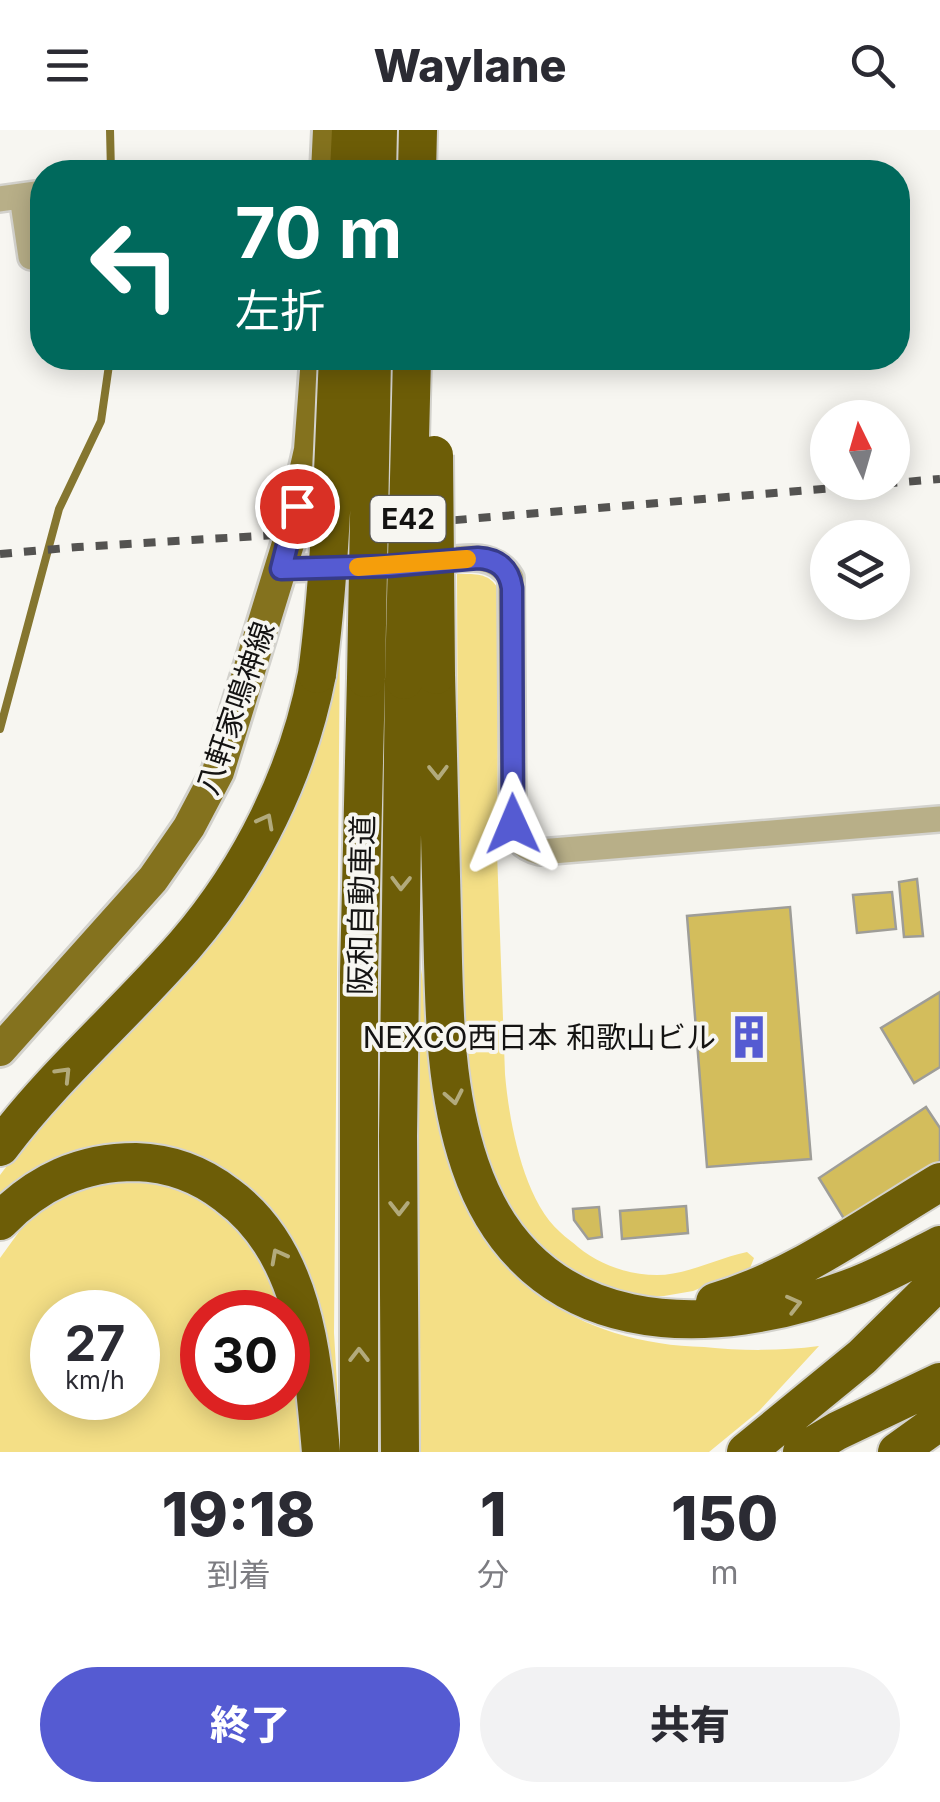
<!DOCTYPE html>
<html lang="ja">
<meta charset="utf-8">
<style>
:root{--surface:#fff;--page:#f2f2f3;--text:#2b2b33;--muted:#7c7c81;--accent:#555bd2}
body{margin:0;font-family:Inter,"Noto Sans JP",sans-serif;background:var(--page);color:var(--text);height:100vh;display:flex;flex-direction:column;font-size:38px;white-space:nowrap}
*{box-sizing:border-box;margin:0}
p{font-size:32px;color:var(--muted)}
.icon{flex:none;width:55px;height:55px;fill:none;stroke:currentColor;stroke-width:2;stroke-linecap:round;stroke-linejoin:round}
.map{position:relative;height:1322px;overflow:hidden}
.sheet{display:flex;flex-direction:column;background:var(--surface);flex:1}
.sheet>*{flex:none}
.banner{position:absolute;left:30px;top:30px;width:880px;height:210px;border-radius:40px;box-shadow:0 5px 25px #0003;background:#00695c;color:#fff;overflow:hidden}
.needle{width:65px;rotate:355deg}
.tools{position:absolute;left:810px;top:270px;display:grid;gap:20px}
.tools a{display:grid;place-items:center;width:100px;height:100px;border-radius:50%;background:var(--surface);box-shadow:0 5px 25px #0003;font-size:50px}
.speed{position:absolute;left:30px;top:1160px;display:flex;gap:20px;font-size:50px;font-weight:700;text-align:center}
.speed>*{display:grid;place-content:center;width:130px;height:130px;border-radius:50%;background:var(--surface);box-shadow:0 5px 25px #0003;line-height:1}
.speed small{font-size:25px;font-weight:400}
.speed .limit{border:15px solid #d22;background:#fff;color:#111}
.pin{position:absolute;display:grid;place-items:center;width:85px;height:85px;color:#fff;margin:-42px;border:5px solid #fff;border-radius:50%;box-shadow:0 2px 10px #0007}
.me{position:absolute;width:110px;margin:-55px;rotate:359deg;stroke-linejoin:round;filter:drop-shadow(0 0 8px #0008)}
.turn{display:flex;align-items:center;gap:35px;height:210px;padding:0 40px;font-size:45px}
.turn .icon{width:130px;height:130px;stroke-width:2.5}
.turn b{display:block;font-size:70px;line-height:85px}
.eta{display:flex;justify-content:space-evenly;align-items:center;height:170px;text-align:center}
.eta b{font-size:60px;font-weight:800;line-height:70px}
.action{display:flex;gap:20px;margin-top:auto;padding:20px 40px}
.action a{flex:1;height:115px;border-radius:60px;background:var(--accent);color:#fff;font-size:40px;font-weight:800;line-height:115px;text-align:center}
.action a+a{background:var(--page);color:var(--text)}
header{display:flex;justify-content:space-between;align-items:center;height:130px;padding:0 40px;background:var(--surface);font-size:45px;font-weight:800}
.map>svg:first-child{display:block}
.green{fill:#f4df86;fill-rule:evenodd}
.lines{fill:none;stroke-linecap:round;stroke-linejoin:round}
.stream{stroke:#857630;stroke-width:8}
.building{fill:#d3bd5c;stroke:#9e9d98;stroke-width:2.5}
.minor-casing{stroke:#d3d2cd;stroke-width:30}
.major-casing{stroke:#d3d2cd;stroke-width:38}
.highway-casing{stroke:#d3d2cd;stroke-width:42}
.minor{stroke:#b8af88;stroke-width:25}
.major{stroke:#84721e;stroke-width:32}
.highway{stroke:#6d5d07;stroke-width:38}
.rail{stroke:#545351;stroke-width:8;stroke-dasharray:12 12;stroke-linecap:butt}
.highway-bridge-casing{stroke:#d3d2cd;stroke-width:42;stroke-linecap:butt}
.highway-bridge{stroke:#6d5d07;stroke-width:38}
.oneway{stroke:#b2aa7c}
.route-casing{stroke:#373b88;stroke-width:25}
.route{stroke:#555bd2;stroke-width:18}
.slow{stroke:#f59e0b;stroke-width:18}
.labels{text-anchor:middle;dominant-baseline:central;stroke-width:8;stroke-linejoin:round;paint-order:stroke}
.shield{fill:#f7f6f1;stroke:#585755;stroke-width:2.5}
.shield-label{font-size:28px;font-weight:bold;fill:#141312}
.street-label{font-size:30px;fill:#141312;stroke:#f7f6f1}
.poi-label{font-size:30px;fill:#141312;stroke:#f7f6f1;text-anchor:end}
</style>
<header><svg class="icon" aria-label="menu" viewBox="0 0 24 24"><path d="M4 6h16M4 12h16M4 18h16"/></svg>Waylane<svg class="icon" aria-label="search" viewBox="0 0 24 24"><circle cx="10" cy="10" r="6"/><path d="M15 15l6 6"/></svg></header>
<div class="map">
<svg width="940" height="1322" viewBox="0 0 940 1322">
<rect width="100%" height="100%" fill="#f7f6f1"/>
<!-- green -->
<path class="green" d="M457,444C474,444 491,442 499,461L497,722L505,944C509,991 523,1069 560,1102C566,1108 573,1112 578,1117C600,1135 629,1145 657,1145C688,1145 717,1128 747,1122L754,1128L750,1138L693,1161L664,1166L637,1167L603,1161L547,1129L508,1082L473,994L459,847Z
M340,504L334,1203L338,1272L334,1278C326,1244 317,1209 309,1175C306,1158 303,1139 297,1123C269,1059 213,1020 144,1014C124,1012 103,1012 84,1018C51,1027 25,1046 0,1069V1045L37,996L159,869Z
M421,839C433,901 427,967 447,1028C480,1132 550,1196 659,1213C674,1216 689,1216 704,1217C743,1221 780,1221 819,1216L759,1281L709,1322H421L417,891Z
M156,1049L209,1070L254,1110L287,1182H202V1268H288V1186L305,1322H0V1128L21,1099L35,1084L72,1061L107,1051ZM52,1182H138V1268H52Z"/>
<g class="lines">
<!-- stream -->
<path class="stream" d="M110,0L111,42
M0,599L59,379L101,291L110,228"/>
</g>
<!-- building -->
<path class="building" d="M917,749L923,806L904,807L899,752Z
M892,762L896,799L857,803L853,765Z
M790,777L811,1029L707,1037L687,786Z
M940,862V937L914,953L881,898Z
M926,977L940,998V1031L846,1092L819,1048Z
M686,1076L688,1103L622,1109L620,1081Z
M599,1077L602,1107L588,1109L574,1090L573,1079Z"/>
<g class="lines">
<!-- minor casing -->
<g class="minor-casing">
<path id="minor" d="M22,66L31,127
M0,69L42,63
M424,433C455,430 492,417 511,448L513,694C515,710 524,718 540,722L940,689
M281,439L384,436"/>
</g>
<!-- major casing -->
<g class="major-casing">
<path id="major" d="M327,42L329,0
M0,920L153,749L189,697L218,642L291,404L310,320L317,228"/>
</g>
<!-- highway casing -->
<g class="highway-casing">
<path id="highway" d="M349,42L351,0
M377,42L378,0
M417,42L418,0
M436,545C438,626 440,706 442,787C444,870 443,956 470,1035C530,1212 709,1213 858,1155C886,1144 913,1129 940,1115
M0,1017C55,944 125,884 185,815C251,738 298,643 317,544
M0,1091C38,1052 81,1032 136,1032C170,1033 200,1044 227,1065C307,1123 313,1233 321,1322
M715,1172C796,1148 868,1095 940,1052
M359,1322V843L366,548
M400,1322L398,1006L404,550
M746,1322L862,1227L940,1150
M802,1322L837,1301L940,1252
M897,1322L940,1291"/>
</g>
<!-- minor -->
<use href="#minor" class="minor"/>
<!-- major -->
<use href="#major" class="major"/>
<!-- highway -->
<use href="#highway" class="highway"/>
<!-- rail -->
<path class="rail" d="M0,424L78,417L291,404L940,349"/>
<!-- highway-bridge casing -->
<g class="highway-bridge-casing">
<path id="highway-bridge" d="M434,325L436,545
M317,544C331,439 333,333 338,228
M366,548L372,228
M404,550L412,228"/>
</g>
<!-- highway-bridge -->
<use href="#highway-bridge" class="highway-bridge"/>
</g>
<!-- one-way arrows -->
<defs><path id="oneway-chevron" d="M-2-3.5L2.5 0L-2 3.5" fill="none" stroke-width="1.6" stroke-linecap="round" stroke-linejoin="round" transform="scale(2.5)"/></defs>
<g class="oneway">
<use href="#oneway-chevron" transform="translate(438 642) rotate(89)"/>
<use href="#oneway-chevron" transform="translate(266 691) rotate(-62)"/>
<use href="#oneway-chevron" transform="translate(401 753) rotate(91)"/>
<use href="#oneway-chevron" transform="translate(64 944) rotate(-46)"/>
<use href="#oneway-chevron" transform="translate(454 967) rotate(79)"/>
<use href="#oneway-chevron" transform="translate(399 1078) rotate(90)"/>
<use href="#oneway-chevron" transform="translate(278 1126) rotate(-118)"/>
<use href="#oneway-chevron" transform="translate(794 1174) rotate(-14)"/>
<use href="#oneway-chevron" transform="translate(359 1225) rotate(-90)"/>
</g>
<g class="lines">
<!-- route casing -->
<g class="route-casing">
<path id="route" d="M297,376L281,439L388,436L478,428C497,429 509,438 512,458L513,694"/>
</g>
<!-- route -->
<use href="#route" class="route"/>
<!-- slow -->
<path class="slow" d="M358,437L467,429"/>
</g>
<!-- icons -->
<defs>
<g id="building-bare" transform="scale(3.45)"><path d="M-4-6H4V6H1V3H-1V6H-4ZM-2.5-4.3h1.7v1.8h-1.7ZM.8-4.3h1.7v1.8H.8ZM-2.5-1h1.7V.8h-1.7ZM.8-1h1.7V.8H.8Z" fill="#555bd2" stroke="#f7f6f1" stroke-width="2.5" paint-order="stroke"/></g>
</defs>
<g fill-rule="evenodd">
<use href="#building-bare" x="749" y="907"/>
</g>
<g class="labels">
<!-- shield labels -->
<rect class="shield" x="370.5" y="366" width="75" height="46" rx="8"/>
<g class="shield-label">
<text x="408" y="389">E42</text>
</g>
<!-- street labels -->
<g class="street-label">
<text transform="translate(235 578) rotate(-71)">八軒家鳴神線</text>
<text transform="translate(361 775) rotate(-89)">阪和自動車道</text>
</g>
<!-- poi labels -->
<g class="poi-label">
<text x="716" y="907">NEXCO西日本 和歌山ビル</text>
</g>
</g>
</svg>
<div class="tools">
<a><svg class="needle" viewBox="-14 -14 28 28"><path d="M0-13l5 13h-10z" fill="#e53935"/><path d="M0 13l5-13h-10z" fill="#7c7c81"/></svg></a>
<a><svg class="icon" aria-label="layers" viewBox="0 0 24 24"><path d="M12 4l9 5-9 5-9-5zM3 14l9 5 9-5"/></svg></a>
</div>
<div class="speed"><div>27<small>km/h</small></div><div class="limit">30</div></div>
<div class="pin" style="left:297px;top:376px;background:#d93025"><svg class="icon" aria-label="arrive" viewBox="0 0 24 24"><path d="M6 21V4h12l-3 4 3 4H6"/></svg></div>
<svg class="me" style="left:513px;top:694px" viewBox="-20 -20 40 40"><path d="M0-17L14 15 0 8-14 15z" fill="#555bd2" stroke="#fff" stroke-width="4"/></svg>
<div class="banner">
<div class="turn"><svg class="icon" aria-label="left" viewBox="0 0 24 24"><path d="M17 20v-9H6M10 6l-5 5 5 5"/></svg><div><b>70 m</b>左折</div></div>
</div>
</div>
<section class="sheet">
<div class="eta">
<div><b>19:18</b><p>到着</p></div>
<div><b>1</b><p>分</p></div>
<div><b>150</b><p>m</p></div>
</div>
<div class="action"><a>終了</a><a>共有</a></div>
</section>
